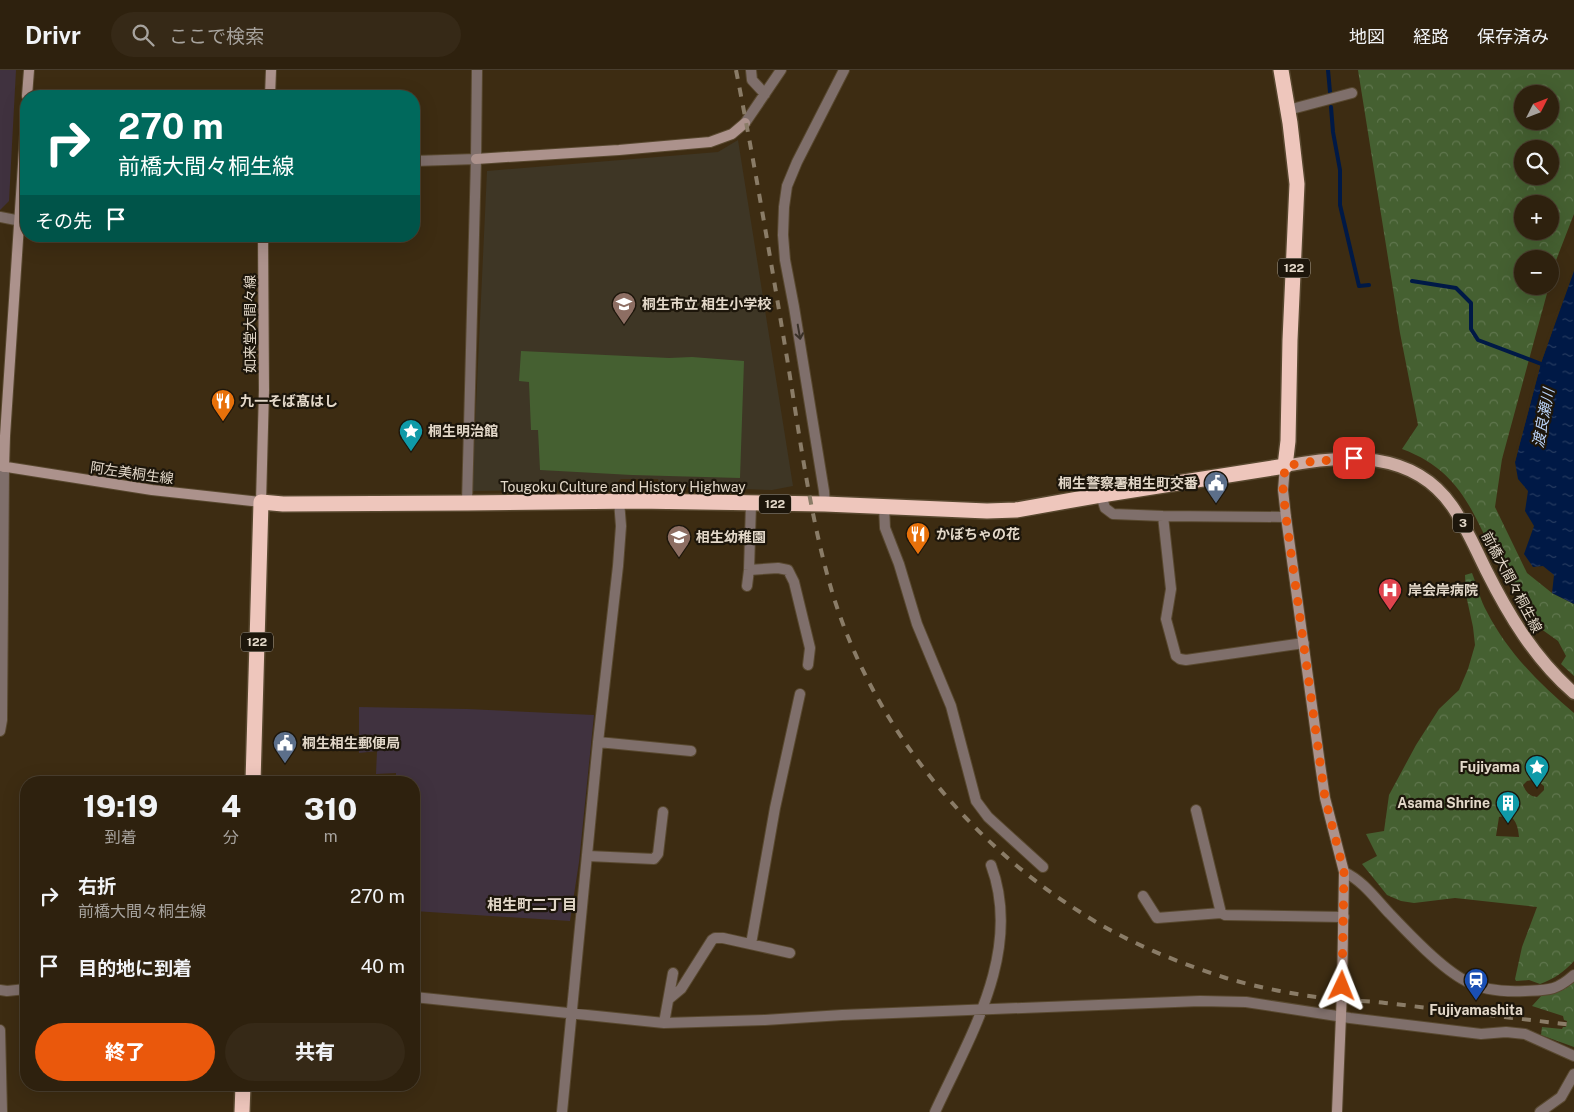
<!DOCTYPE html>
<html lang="ja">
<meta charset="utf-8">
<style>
:root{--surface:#2e210e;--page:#362917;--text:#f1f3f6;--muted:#a7a39e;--line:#493e2e;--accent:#ea580c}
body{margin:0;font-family:"Public Sans","Noto Sans JP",sans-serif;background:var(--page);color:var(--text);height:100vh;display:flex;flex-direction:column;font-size:19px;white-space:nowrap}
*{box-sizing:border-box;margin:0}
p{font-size:16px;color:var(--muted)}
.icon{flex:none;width:28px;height:28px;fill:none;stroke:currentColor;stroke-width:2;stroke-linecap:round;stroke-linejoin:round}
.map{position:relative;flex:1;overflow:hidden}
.sheet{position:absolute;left:20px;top:706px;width:400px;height:315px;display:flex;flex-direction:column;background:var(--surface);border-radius:20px;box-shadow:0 5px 20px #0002,0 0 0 1px var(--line)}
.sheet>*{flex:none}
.hud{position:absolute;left:20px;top:20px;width:400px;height:152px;border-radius:20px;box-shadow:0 5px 20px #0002,0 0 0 1px var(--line);background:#00695c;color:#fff;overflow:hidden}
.needle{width:32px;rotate:48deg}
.buttons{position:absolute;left:1514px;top:15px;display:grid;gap:10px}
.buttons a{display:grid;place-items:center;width:45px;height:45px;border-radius:50%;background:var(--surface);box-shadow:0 5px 20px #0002,0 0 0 1px var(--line);font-size:25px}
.pin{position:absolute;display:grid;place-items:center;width:42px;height:42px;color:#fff;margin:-21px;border-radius:10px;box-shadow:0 2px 8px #0006}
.me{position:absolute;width:55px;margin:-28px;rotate:2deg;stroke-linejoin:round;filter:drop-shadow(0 0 4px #0008)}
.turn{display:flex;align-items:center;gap:18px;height:105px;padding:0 15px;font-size:22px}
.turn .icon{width:65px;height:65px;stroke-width:2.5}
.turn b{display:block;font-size:35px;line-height:42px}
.then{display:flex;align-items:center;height:48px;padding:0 15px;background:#0003;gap:10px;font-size:19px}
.eta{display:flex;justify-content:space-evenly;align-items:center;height:85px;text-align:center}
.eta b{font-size:30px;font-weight:800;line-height:35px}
.primary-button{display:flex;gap:10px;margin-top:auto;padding:10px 15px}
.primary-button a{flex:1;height:58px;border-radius:30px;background:var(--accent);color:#fff;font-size:20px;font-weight:800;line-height:58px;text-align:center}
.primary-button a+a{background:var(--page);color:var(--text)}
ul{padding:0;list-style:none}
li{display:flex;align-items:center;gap:15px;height:70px;padding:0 15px}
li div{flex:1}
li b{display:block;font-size:19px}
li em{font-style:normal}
header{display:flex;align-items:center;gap:30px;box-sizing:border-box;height:70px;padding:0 25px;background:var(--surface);border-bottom:1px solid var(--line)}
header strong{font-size:24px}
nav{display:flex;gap:28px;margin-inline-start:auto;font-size:18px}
.search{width:350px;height:45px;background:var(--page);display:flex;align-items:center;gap:12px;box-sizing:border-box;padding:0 18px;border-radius:28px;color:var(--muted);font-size:19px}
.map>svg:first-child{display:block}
.industrial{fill:#40323f}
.education{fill:#3e3625}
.forest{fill:url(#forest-crowns);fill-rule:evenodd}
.pitch{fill:#456031}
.water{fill:url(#water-ripples)}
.pier{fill:#3d2c12}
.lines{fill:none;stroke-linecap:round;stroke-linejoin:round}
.stream{stroke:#001946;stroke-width:4}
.street-casing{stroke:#58482f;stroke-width:12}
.secondary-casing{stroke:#58482f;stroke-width:12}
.primary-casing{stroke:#58482f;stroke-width:15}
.highway-casing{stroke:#58482f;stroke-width:18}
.street{stroke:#7f6f6b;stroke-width:10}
.secondary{stroke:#ac928c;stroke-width:10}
.primary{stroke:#ceaea5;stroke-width:12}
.highway{stroke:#eec6bc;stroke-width:15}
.rail{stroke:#8a7c67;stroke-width:4;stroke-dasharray:9 9;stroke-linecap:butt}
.oneway{stroke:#3a3128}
.route{stroke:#ea580c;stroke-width:9;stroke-dasharray:0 16.2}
.labels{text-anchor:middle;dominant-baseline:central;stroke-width:4.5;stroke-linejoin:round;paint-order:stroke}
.shield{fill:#1d160b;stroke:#a89e90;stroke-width:1}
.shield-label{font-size:12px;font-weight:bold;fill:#e3d8c9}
.poi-label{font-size:14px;font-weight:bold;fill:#e3d8c9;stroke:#1d160b;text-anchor:start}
.street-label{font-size:14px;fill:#e3d8c9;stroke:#1d160b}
.water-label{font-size:15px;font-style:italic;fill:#bbd4f9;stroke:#1d160b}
.neighbourhood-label{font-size:15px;font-weight:bold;fill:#e3d8c9;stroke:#1d160b}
</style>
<header>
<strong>Drivr</strong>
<div class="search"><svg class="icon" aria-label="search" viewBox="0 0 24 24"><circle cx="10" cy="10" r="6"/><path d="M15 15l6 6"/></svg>ここで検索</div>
<nav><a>地図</a><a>経路</a><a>保存済み</a></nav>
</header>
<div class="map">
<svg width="1574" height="1042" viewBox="0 0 1574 1042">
<defs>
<pattern id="forest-crowns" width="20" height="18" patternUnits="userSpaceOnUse" patternTransform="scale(1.25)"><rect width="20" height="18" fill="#456031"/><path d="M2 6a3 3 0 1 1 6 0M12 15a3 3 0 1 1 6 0" fill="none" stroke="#60764e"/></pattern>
<pattern id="water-ripples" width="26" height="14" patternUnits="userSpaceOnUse" patternTransform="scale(1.25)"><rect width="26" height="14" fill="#001946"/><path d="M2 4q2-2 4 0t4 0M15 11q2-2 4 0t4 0" fill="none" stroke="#253a5f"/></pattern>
</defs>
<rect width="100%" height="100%" fill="#3d2c12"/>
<!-- industrial -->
<path class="industrial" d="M0,0H16L9,131L0,140Z
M359,637L467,639L594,645L579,792L570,851L414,841V712H396V703L376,704L377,681L359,683Z"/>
<!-- education -->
<path class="education" d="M738,70L793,416L772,420L659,416L658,409H621L610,419L472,421L487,101L718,82Z"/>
<!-- forest -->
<path class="forest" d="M1358,0H1574V144L1555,193L1550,212V189H1522V216H1549L1502,389L1495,437L1527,503L1552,523L1574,534V606L1561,594L1566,586L1558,571L1537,556L1498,484L1493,483C1470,435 1456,399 1402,379L1418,355L1400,263ZM1522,24H1550V51H1522ZM1522,79H1550V106H1522ZM1522,134H1550V161H1522Z
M1472,503C1477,515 1480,530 1487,542C1508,583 1539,613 1574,643V891C1564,902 1554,909 1540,914L1529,910L1516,911L1515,909L1522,877L1537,837L1455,828L1414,833L1401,831L1387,825L1362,794L1377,786L1366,764L1384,761L1389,725L1416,675L1439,639L1459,620L1468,599L1475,575L1473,557L1466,525L1465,505ZM1532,710L1538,711L1544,716V720L1537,727C1529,726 1526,722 1523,715L1527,711ZM1509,745C1517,751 1518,758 1519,767L1496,766L1499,747Z
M1574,900V977L1541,965L1542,957L1562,959L1563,957H1566L1567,951L1564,950L1563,946L1532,936L1542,925Z"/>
<!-- pitch -->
<path class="pitch" d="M521,281L669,288L692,287L744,291L740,408L632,405L540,400L538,360H531L529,312L519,311Z"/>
<!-- water -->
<path class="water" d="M1574,201V534L1552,523L1554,505L1543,496L1533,497L1524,484L1534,456L1525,441L1528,421L1518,409L1515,392L1541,293Z"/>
<!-- pier -->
<path class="pier" d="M1574,198L1541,293L1515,392H1513L1538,292L1572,200Z"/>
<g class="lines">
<!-- stream -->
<path class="stream" d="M1328,0L1330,22
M1331,37L1333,62L1340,100V135L1359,216L1369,215
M1412,211L1456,218L1471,233V259L1478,270L1544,295"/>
<!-- street casing -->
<g class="street-casing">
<path id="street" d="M751,0L752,10L765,24
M1288,40L1352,23
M745,53L781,0
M414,91L476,89
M0,147L26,152
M1101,425L1105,438L1113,444L1163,446L1286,447
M467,433L476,89L477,0
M825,434L824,421L794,237L785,190L783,165L784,137L787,116L797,92L844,0
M884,436L885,458L899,494L917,554L951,636L976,731L988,747L1043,797
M1163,446L1171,519L1166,549L1176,586L1180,589L1186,590L1304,573
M749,500L778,498L788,500L794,512L810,578L808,595
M747,516L749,500L751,434
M0,661L2,650L4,397
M598,672L691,681
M588,786L654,789L658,784L663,742
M1344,802C1363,811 1375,828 1389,843C1408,863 1442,899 1466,911C1483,920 1506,922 1525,921C1548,920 1556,921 1574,905
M1143,826L1157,848L1221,843L1196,740
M1221,843L1225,845L1344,847
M751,874L775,738L800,624
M0,920L7,921L26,919
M414,927L664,953L765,950L842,945L1200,931L1246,932L1350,948L1481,964L1506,962L1525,964L1574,986
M669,929L681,919L712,870L715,868H723L790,883
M664,953L673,903
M0,960L2,1042
M562,1042L598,672L618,496L621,456L619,431
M935,1042C970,966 1023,881 991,795
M1540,1042L1561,1027L1574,1004"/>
</g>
<!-- secondary casing -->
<g class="secondary-casing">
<path id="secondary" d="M27,26L29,0
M270,26L271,0
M476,89L619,80L710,72L732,64L745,53
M0,396L152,420L261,432L264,320L263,166
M1285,396L1283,420L1286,447L1320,694L1325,728L1344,802L1342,921L1337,1042
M4,397L5,366L26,49"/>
</g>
<!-- primary casing -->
<g class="primary-casing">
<path id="primary" d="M1285,396C1345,384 1413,380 1452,436C1466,456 1475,478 1486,500C1509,546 1535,589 1574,623"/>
</g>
<!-- highway casing -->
<g class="highway-casing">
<path id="highway" d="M253,712L261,432L283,434L467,433L636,431L825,434L987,441L1016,440L1101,425L1285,396L1288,371L1290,270L1297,114L1290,53L1281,0
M242,1042L243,1015"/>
</g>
<!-- street -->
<use href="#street" class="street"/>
<!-- secondary -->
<use href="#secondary" class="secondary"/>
<!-- primary -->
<use href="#primary" class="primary"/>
<!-- highway -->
<use href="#highway" class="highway"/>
<!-- rail -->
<path class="rail" d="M736,0C755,96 771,192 787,288C800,368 810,448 833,525C873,654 966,770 1080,842C1124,871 1176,892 1226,908C1263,919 1303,926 1341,930C1356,931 1370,931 1385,933C1448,940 1511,948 1574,955"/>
</g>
<!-- one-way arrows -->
<defs><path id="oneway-shaft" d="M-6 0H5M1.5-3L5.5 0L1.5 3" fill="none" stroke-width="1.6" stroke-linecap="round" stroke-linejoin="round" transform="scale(1.25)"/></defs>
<use class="oneway" href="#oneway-shaft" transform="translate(799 262) rotate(80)"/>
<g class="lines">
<!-- route -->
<path class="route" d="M1342,916L1344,802L1325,728L1286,447L1283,420L1285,396L1308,392L1354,388"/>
</g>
<!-- icons -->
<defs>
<g id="school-pin" transform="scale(1.25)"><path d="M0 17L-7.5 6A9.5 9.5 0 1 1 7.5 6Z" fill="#8d6e63" stroke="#1d160b"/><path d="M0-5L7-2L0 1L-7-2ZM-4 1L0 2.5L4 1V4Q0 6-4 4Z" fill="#fff"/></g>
<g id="restaurant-pin" transform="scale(1.25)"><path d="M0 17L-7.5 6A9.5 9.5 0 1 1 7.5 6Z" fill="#e8710a" stroke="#1d160b"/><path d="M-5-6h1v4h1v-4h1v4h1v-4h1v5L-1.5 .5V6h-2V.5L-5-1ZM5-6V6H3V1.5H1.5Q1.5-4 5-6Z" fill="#fff"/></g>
<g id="sight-pin" transform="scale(1.25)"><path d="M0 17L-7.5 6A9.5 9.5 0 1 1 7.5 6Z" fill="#0f9aa8" stroke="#1d160b"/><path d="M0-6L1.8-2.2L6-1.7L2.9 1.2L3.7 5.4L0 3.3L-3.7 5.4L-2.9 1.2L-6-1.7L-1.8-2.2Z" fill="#fff"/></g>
<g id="civic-pin" transform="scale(1.25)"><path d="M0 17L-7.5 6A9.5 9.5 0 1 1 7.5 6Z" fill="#5c6f8a" stroke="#1d160b"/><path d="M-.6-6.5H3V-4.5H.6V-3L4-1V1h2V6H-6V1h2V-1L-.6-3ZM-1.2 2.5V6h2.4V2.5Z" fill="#fff"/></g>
<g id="hospital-pin" transform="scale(1.25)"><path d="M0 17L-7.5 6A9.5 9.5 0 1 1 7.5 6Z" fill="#e0444e" stroke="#1d160b"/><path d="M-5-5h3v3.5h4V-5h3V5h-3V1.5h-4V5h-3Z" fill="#fff"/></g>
<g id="building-pin" transform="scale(1.25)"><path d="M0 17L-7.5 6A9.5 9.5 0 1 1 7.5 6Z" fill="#0f9aa8" stroke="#1d160b"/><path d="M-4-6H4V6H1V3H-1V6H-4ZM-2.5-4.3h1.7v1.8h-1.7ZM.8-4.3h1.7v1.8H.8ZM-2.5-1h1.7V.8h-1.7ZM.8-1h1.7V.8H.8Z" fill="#fff"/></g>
<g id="station-pin" transform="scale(1.25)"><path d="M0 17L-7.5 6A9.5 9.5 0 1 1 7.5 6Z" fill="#1a4fb4" stroke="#1d160b"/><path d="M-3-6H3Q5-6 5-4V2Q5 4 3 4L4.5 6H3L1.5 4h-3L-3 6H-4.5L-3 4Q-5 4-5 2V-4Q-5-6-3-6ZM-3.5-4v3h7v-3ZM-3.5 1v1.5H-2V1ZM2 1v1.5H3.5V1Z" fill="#fff"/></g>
</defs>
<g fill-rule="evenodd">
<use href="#school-pin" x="624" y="234"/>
<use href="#restaurant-pin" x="223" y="331"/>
<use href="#sight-pin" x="411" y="361"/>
<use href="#civic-pin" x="1216" y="413"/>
<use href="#restaurant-pin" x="918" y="464"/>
<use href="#school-pin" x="679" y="467"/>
<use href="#hospital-pin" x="1390" y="520"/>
<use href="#civic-pin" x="285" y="673"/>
<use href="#sight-pin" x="1537" y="697"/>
<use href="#building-pin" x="1508" y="733"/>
<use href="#station-pin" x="1476" y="910"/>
</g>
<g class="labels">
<!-- shield labels -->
<g class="shield">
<rect x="1278" y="188.5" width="32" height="19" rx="4"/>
<rect x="759" y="424.5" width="32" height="19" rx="4"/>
<rect x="1453" y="443.5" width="20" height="19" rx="4"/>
<rect x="241" y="562.5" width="32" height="19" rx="4"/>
</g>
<g class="shield-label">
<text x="1294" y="198">122</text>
<text x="775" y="434">122</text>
<text x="1463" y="453">3</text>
<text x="257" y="572">122</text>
</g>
<!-- poi labels -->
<g class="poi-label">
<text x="642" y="234">桐生市立 相生小学校</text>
<text x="240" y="331">九一そば髙はし</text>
<text x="428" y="361">桐生明治館</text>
<text x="1198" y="413" text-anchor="end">桐生警察署相生町交番</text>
<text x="936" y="464">かぼちゃの花</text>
<text x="696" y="467">相生幼稚園</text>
<text x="1408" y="520">岸会岸病院</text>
<text x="302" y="673">桐生相生郵便局</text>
<text x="1520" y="697" text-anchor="end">Fujiyama</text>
<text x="1490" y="733" text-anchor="end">Asama Shrine</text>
<text x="1476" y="940" text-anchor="middle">Fujiyamashita</text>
</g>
<!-- street labels -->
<g class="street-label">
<text transform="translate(250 254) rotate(-90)">如来堂大間々線</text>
<text transform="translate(132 403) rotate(8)">阿左美桐生線</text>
<text x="623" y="417">Tougoku Culture and History Highway</text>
<text transform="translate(1512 512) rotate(62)">前橋大間々桐生線</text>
</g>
<!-- water labels -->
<g class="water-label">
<text transform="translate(1543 348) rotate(-79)">渡良瀬川</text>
</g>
<!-- neighbourhood labels -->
<g class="neighbourhood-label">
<text x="532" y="834">相生町二丁目</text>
</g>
</g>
</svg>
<div class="buttons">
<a><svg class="needle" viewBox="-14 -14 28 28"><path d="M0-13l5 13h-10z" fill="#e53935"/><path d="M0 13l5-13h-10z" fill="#a7a39e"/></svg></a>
<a><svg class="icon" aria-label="search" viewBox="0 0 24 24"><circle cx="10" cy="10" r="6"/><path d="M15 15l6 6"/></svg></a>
<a>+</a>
<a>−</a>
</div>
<div class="pin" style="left:1354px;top:388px;background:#d93025"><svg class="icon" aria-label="arrive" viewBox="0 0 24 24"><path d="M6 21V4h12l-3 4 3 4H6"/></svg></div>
<svg class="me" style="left:1342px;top:916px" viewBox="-20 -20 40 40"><path d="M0-17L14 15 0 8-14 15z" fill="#ea580c" stroke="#fff" stroke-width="4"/></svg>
<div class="hud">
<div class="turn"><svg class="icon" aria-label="right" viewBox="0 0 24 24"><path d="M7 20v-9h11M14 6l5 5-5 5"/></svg><div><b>270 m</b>前橋大間々桐生線</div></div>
<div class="then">その先<svg class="icon" aria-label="arrive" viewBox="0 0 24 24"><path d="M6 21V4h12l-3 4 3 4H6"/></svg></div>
</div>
<section class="sheet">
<div class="eta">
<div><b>19:19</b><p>到着</p></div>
<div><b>4</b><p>分</p></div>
<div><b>310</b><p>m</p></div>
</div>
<ul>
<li><svg class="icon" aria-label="right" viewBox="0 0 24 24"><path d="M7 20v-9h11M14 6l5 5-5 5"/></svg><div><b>右折</b><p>前橋大間々桐生線</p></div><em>270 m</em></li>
<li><svg class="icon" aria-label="arrive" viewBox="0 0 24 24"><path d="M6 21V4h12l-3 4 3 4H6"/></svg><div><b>目的地に到着</b></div><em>40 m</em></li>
</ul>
<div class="primary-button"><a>終了</a><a>共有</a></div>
</section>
</div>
